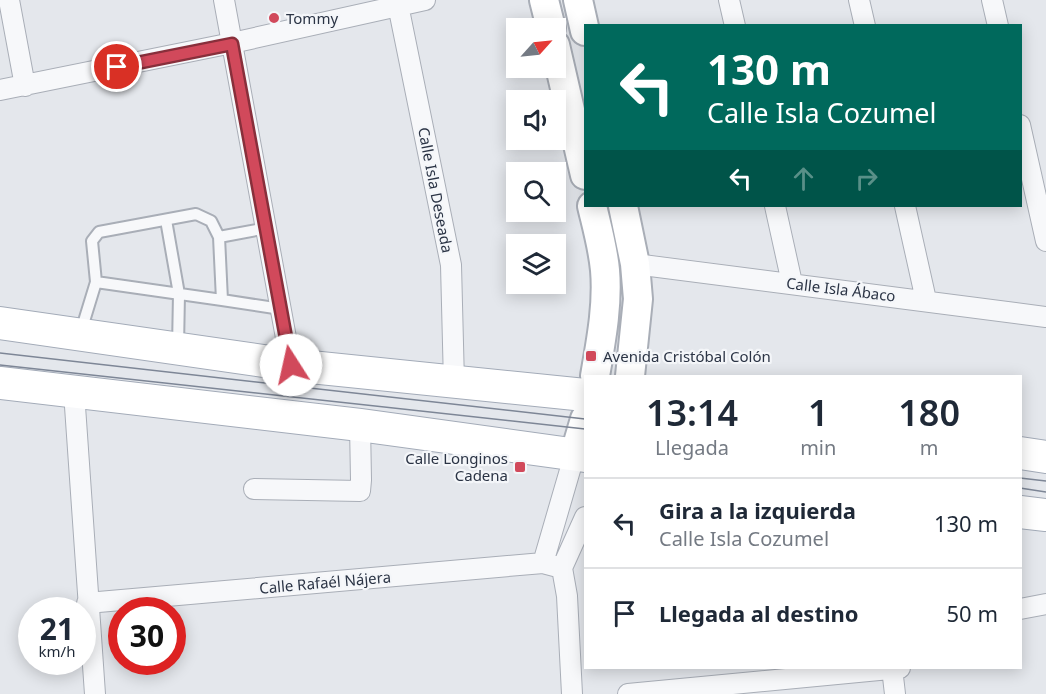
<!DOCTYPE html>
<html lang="es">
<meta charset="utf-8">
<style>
:root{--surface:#fff;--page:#f2f2f3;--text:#1f2937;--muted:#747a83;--line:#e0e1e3}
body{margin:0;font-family:"Noto Sans",sans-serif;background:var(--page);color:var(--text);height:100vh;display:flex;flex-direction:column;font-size:22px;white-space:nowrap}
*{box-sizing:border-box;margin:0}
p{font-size:20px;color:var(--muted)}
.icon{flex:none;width:33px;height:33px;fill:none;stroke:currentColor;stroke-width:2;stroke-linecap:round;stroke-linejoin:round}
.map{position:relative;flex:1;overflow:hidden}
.side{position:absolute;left:584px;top:375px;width:438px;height:294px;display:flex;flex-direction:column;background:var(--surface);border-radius:0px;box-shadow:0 3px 15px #0003}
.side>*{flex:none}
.hud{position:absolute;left:584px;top:24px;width:438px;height:183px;border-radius:0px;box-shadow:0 3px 15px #0003;background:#00695c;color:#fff;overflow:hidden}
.needle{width:39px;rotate:63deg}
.buttons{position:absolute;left:506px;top:18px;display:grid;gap:12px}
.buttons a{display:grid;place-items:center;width:60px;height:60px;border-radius:0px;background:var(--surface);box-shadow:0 3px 15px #0003;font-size:30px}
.speed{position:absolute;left:18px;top:597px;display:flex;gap:12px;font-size:30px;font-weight:700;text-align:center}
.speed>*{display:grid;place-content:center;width:78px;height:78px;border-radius:50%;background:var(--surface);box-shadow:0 3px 15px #0003;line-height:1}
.speed small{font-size:15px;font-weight:400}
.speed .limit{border:9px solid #d22;background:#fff;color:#111}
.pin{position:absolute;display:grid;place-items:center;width:51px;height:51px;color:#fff;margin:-26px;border:3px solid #fff;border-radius:50%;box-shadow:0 2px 6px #0007}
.me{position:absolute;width:66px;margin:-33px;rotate:350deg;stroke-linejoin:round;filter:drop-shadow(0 0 4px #0008)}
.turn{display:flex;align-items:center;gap:21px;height:126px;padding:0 24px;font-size:27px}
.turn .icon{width:78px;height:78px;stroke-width:2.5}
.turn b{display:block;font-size:42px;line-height:51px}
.lanes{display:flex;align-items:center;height:57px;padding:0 24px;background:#0003;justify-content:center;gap:30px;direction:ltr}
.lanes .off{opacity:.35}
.eta{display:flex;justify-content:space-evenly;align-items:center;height:102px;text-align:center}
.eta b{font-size:36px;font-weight:600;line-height:42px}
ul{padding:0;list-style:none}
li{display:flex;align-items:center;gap:18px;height:90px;padding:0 24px;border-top:2px solid var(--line)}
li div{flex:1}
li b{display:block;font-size:22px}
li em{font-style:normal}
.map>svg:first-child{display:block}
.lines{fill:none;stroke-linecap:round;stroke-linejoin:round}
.lane-casing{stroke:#a9aeb7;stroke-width:14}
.street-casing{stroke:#a9aeb7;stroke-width:22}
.secondary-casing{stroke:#a9aeb7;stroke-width:32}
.primary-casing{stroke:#a3abb8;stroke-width:34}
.lane{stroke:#f7f8fa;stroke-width:10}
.street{stroke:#f7f8fa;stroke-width:20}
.secondary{stroke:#fff;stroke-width:28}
.primary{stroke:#fff;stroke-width:32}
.tram{stroke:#7d8696;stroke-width:1.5}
.route-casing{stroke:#882f3b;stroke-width:15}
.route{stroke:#d1495b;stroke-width:10}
.poi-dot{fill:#d1495b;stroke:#f4f6f9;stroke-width:2}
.labels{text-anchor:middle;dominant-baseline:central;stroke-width:4.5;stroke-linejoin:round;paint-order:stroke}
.poi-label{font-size:15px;fill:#2b3445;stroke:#f4f6f9;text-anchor:start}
.street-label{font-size:15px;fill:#2b3445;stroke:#f4f6f9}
</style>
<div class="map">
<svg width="1046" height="694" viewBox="0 0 1046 694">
<rect width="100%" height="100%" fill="#e4e7ec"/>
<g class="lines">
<!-- lane casing -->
<g class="lane-casing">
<path id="lane" d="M166,220L179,294L178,347
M267,228L219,237L222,300L281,309
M219,237L211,221L196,214L99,232L92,241L96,282L222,300
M81,331L96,282"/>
</g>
<!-- street casing -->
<g class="street-casing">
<path id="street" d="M9,0L25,86
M224,0L291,365
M397,0L451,265L454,383
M729,0L735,26
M859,0L865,26
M992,0L998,26
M0,90L232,43L425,0
M1020,125L1046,241
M775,206L792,283
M905,206L926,300
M635,264L1046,317
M74,392L95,694
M254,489L360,491L361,480L360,425
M543,563L575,453
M87,603L543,563L562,568
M1020,609L1046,604
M892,668L895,694
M572,694L567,596L562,568L585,517
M628,694L900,668"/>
</g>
<!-- secondary casing -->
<g class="secondary-casing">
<path id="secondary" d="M544,0L551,28
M578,0L585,31
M555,45L585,175
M592,206C597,227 603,248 605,270C608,305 601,341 595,376
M623,206L635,264L638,299L630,376
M575,453L585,419"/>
</g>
<!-- primary casing -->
<g class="primary-casing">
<path id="primary" d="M0,323L291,365L585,395
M0,383L360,425L585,456
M1020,453L1046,457
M1020,512L1046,515"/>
</g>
<!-- lane -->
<use href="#lane" class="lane"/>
<!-- street -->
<use href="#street" class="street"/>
<!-- secondary -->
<use href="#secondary" class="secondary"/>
<!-- primary -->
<use href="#primary" class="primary"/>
<!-- tram -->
<path class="tram" d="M0,353L585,419
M0,365L585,429
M1020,478L1046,481
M1020,488L1046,492"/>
</g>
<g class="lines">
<!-- route casing -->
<g class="route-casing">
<path id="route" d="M117,67L232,44L291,365"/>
</g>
<!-- route -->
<use href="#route" class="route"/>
</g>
<!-- markers -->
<g class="poi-dot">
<circle cx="274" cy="18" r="6"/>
<rect x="585" y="350" width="12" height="12" rx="3"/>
<rect x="514" y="461" width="12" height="12" rx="3"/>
</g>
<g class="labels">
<!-- poi labels -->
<g class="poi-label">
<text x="286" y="18">Tommy</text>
<text x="603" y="356">Avenida Cristóbal Colón</text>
<text x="508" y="458" text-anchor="end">Calle Longinos<tspan x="508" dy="17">Cadena</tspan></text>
</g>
<!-- street labels -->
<g class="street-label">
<text transform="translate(436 190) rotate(79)">Calle Isla Deseada</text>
<text transform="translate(841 289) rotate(7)">Calle Isla Ábaco</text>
<text transform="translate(325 582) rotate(-5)">Calle Rafaél Nájera</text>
</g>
</g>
</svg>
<div class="buttons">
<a><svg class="needle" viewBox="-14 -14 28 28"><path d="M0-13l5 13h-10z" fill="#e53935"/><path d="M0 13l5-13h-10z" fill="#747a83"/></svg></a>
<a><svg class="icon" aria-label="sound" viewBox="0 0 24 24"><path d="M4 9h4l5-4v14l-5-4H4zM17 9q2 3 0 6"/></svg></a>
<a><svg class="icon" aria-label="search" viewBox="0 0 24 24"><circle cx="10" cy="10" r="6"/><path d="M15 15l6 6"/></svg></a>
<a><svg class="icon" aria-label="layers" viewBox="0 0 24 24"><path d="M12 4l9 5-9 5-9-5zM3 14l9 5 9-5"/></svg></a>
</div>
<div class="speed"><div>21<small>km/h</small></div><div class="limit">30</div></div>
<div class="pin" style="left:117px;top:67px;background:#d93025"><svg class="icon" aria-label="arrive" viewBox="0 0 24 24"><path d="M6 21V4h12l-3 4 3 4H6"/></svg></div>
<svg class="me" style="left:291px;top:365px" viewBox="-20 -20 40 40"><circle r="19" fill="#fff"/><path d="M0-13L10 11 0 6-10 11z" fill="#d1495b"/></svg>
<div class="hud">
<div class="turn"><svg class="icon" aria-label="left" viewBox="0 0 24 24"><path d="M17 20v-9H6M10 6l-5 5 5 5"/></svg><div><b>130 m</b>Calle Isla Cozumel</div></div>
<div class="lanes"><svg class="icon" aria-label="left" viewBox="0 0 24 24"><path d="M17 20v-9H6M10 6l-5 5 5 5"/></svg><svg class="icon off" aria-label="ahead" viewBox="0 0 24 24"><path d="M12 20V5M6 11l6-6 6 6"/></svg><svg class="icon off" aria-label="right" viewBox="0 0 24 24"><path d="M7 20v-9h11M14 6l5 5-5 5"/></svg></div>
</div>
<section class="side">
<div class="eta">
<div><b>13:14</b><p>Llegada</p></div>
<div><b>1</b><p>min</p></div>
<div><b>180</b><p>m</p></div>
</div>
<ul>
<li><svg class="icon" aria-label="left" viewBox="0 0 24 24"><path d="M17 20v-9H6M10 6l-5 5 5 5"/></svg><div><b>Gira a la izquierda</b><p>Calle Isla Cozumel</p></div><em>130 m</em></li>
<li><svg class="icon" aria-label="arrive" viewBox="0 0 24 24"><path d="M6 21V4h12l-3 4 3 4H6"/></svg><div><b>Llegada al destino</b></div><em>50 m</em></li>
</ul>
</section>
</div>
